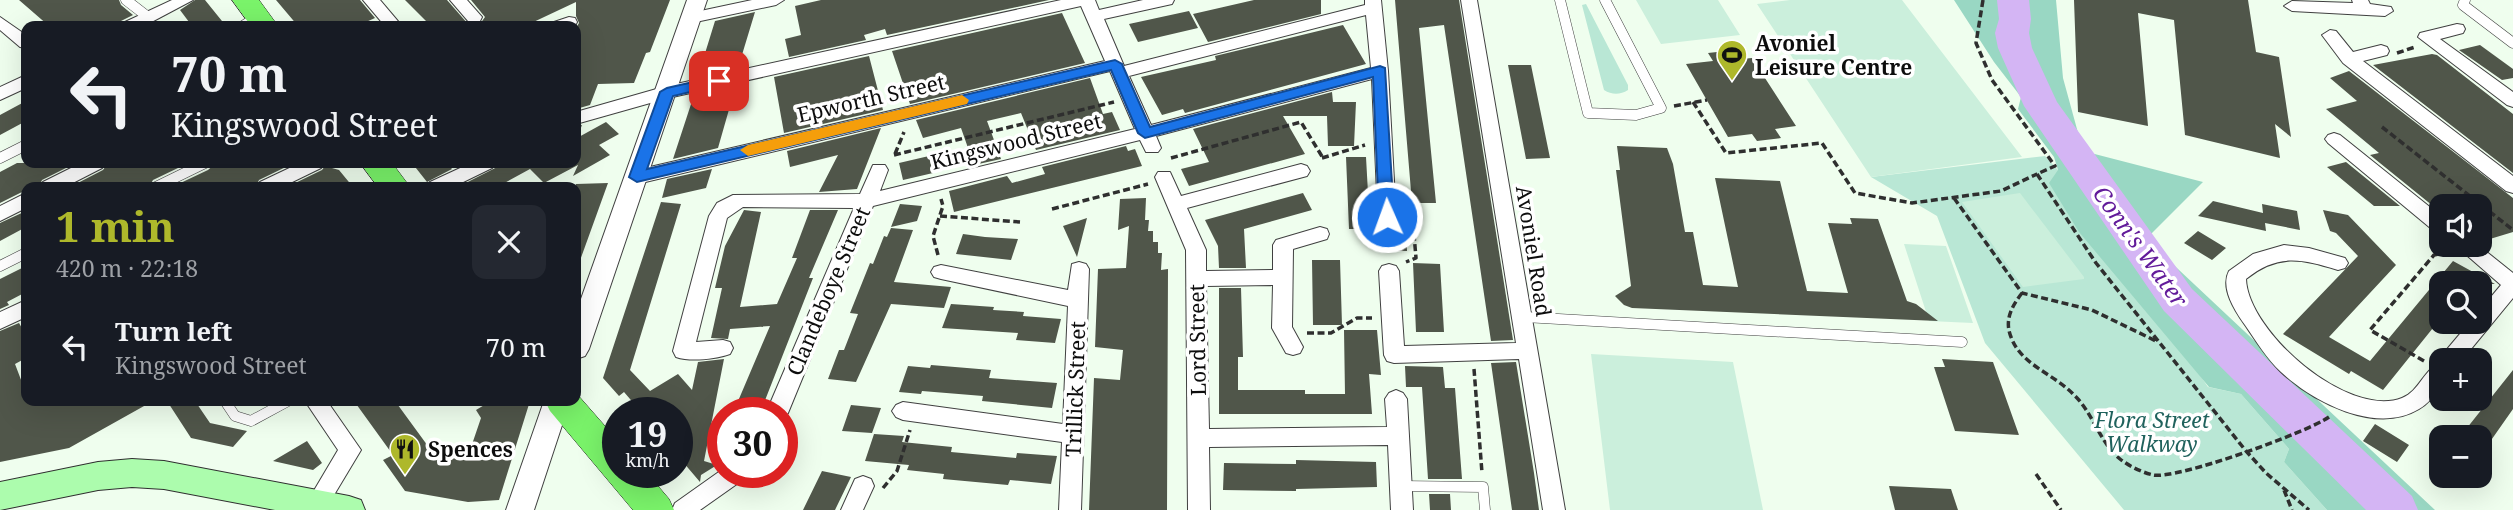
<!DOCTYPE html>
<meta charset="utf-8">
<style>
:root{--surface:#171b24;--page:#242831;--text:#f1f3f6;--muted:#9ea1a6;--accent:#aeb82b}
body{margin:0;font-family:"Noto Serif",serif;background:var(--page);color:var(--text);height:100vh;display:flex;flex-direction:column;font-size:26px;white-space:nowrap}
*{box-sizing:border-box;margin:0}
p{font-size:23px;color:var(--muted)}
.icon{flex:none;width:38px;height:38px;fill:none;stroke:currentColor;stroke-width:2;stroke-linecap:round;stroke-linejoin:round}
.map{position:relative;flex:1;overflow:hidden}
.side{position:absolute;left:21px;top:182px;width:560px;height:224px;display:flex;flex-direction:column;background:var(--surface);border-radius:14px;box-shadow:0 7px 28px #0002}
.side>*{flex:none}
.top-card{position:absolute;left:21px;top:21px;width:560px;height:147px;border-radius:14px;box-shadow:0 7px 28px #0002;background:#171b24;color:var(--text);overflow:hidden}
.fabs{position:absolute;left:2429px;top:194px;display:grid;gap:14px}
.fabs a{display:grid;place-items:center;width:63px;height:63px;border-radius:14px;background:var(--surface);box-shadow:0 7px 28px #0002;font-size:35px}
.speed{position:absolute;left:602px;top:397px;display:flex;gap:14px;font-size:35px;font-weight:700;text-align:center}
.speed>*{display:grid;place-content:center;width:91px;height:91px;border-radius:50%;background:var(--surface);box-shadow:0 7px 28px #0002;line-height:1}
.speed small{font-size:18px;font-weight:400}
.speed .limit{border:10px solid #d22;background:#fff;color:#111}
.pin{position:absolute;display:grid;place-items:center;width:60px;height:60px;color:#fff;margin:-30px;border-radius:14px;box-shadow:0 4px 10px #0006}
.me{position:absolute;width:77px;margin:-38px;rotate:358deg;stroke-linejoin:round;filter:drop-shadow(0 0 5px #0008)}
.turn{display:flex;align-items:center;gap:24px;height:147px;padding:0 35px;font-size:32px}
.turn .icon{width:91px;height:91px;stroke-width:2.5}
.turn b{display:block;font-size:49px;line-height:60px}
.round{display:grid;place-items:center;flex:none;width:74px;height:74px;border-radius:14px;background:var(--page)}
.summary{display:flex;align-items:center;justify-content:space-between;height:119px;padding:0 35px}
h1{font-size:42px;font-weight:700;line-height:52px;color:var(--accent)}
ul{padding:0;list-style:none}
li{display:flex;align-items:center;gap:21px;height:91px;padding:0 35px}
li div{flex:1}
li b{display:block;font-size:26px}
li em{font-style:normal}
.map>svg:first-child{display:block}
.green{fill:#b9e7d5}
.forest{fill:#99d7c3}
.pitch{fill:#cbefdc}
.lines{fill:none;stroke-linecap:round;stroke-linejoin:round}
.river{fill:#d4b5f4;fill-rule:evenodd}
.building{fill:#50564a}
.service-casing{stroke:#404040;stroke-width:11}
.minor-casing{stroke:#404040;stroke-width:2}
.tertiary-casing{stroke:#404040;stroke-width:2}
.secondary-casing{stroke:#2f2f2f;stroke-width:2}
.primary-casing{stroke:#1e1e1e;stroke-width:1}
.path{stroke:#2f2f2f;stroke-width:3.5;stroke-dasharray:7 3.5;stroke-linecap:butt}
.service{stroke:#fff;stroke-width:10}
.minor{fill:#fff;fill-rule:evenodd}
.tertiary{fill:#fff;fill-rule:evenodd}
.secondary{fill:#acfcad;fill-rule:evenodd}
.primary{fill:#7af36a;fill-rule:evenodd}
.route{fill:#1a73e8;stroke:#114b97;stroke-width:2}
.slow{fill:#f59e0b}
.labels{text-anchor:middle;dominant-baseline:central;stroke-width:7;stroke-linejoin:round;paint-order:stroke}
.poi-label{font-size:21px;font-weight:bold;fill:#0d0d0d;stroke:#fff;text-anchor:start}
.street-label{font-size:21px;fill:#0d0d0d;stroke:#fff}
.park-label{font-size:21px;font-style:italic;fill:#20625d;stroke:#fff}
.water-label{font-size:23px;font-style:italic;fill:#621b9a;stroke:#fff}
</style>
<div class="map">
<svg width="2513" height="510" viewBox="0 0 2513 510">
<rect width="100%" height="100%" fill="#effeee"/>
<!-- green -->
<path class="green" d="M1586,4L1628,85V90C1620,95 1612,95 1604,90L1582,5Z
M2045,156L2058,170L2208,387L2241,394L2289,449L2284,462L2327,510H2124L1985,343L1937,216L1871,177Z"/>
<!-- forest -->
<path class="forest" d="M1954,0H2056L2063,78L2083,151L2203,182L2146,239L2435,510H2327L2284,462L2289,449L2241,394L2209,387L2079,232L2049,183L2058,170L2054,157L2018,109L2021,97L1994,62Z"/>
<!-- pitch -->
<path class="pitch" d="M1636,0H1718L1740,35L1661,44Z
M1790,0H1902L2022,157L1871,177L1757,4Z
M2020,193L2084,277V279L2023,287L1962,202Z
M1904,244L1946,246L1973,323L1929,321Z
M1591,354L1733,362L1763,510H1610Z"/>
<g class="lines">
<!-- river -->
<path class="river" d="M1997,0H2029L2031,19L2029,33L2032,48L2057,102L2192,289L2412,496L2418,510H2366L2164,311L2024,106L1998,48L1995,33L1999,19Z"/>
</g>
<!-- building -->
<path class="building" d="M19,0H119L121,5L133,15L111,26H49Z
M195,0H205L226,26H192L180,10Z
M276,0H360L375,18L357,26H298Z
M405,0H447L468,24H480L485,17L471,0H670L650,52L646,53L634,83L598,84L590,105L576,109V28L579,23L576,16V2L525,26H431Z
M821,0H1049L887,35L885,29L864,35L866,40L789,57L785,39L801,35L795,6Z
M1254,0H1321V14L1208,42L1193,14Z
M1395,0H1459L1513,340L1491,341L1444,25L1419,28L1436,203H1412Z
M2074,0H2248L2256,52L2279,57L2291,137L2275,124L2280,158L2185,135L2174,20L2138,13L2148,126L2078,112Z
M1189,11L1198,28L1138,42L1129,24Z
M755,12L738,68L698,76L715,21Z
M1062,13L1085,63L910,104L892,51Z
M1343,25L1366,64L1185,113L1183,109L1162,115L1141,77L1216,60L1215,56Z
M2480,45L2513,69V78L2502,80L2459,50Z
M1726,51L1731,60L1752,58L1796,126L1775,129L1781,138L1757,141L1752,134L1728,137L1686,64L1713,61L1708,53Z
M2432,54L2437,55L2513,114V173L2373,65Z
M869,56L883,110L784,133L774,77Z
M1508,65H1531L1550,158L1526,159Z
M2349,71L2513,198V232L2480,242V206H2433L2370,155L2379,153L2326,109L2357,101L2330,78Z
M1090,78L1103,114L1112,112L1120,130L1036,150L1021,113L987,121L1001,159L974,165L961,128L923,138L916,120Z
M736,85L718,148L673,159L694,95Z
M1332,92L1333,102H1356L1354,146H1328L1327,116H1283L1305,154L1189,186L1181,169L1209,162L1193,129Z
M26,101V121L0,135V115Z
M606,122L619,134L599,145L610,155L573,176L578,165L544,183L530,169L497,187H458L505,163H576V126L582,125L577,138Z
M881,128L857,189L819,192L838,155L790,167L787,151Z
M1126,146L1128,151L1135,149L1142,166L954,212L949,191L1007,176L1012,183L1045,174L1042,167Z
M1617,146L1667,148L1673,164L1685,232H1693L1703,285L1738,287L1715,178L1780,181L1807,291L1848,293L1828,223L1852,224L1850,218L1878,219L1907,301L1916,304L1938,321L1632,308L1624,305L1615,296L1631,286L1616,170H1620Z
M929,156L933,173L903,180L899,163Z
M1346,157H1366L1370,229H1349Z
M2346,162L2400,206H2374L2327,167Z
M17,163H76L42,180L39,187H26V190L0,203V172Z
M108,163H172L178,168L153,180L149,187H70L103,170Z
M216,163H294L259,180L256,187H172L208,170Z
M412,163H447L452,169L427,182Z
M325,166L339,170L353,187H287L322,170Z
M712,169L706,188L662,198L667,179Z
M608,183L578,266L576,265V184Z
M1303,193L1312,210L1244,229L1246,268H1219L1218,246L1205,220Z
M1146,198L1145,220H1149L1148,231H1153V242H1158V253H1162L1161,270L1168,269L1167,510H1089L1094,378L1120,380L1123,350L1095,347L1098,269L1126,268L1129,226L1118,230L1120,199Z
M2213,201L2263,213L2262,204L2297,211L2300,230L2265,223L2266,231L2198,216Z
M661,202L681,204L630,370L650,391L678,374L692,390L698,362L724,359L704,461L717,465L701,475L700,482L677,455V413H642L624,392L619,396L603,378Z
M900,204L922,206L917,221L891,227Z
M744,210L761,212L740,307L777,304L797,258H792L810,210H838L809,278H813L760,413H733L770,326L730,329L728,339L711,338L722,288H715L725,246Z
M2323,210L2348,215L2396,265L2329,337L2370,361L2453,261L2495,284H2441V318L2383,390L2351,371L2349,374L2283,334L2358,256L2336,233L2330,231Z
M26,211V227L0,241V223Z
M1087,218L1077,257L1063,226Z
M891,228L913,230L894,282L951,287L944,308L891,304L856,382L828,379L839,350H844L858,314L850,313L870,263L873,264L884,236L887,237Z
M2198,231L2226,248L2212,260L2184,243Z
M1379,232L1406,233L1407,251L1379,250Z
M963,234L985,237L1018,239L1011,260L956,254Z
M1312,260H1340L1342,325H1313Z
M1413,263L1440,264L1444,332H1416Z
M26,266V292L7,302L9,305L0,309V279Z
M1219,288H1241L1243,357H1238V390H1305V394H1345L1344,330H1377L1381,375L1369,374L1372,414H1219Z
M951,304L994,307L993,310L1024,312L1023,316L1061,319L1055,343L1016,340L1018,333L942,328Z
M19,323L26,335V358L15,364L26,393V401H153L69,448L0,462V331Z
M1942,359L1993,362L2019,435L1955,431L1934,367H1945Z
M1516,362L1534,473L1539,510H1512L1491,363Z
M931,365L991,370L989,378L1057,383L1052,408L982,401L983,396L922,391L921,394L899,392L908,366L930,368Z
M1405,366L1443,367L1445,388H1455L1462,479H1428L1422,387H1406Z
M2513,370V409L2480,456V438H2459Z
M167,401H195L210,423L247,431L233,447L191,438Z
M354,401H395L433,453L467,459L481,418L476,410L491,401H530L499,500L468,502L405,491L383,460L393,455Z
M851,405L881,408L872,433L842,431Z
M2375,424L2409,445L2397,462L2363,441Z
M874,434L904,436L902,442L952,447L951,452L1016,458L1017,453L1057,456L1051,484L1010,480L1008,485L943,479L944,474L907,470L909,465L865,461Z
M307,441L322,463L313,470L273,461Z
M1296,460L1376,462L1377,487L1296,489V491L1223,490L1224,463L1296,464Z
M822,471L851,477L835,510H803Z
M1889,486L1951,489L1958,510H1895Z
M1429,494H1450L1451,510H1430Z"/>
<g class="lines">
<!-- service casing -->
<g class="service-casing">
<path id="service" d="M126,0L148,17
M1560,0L1588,113L1636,115L1661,108L1605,0
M2465,0L2463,5L2513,43
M243,26L257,17
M0,158L26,145
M156,187L205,163
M0,266L26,253
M1522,317L1962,342
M225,401L235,416L251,421L288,401
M1401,486L1483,487L1485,510"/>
</g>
<!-- minor casing -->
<g class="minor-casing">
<path id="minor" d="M172,0H193L144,26H123L125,22Z
M363,0H380L402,26H385Z
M450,0H467L482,17L480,21H468Z
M752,0H784L776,5L691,23L683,18L691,13Z
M1061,0H1095L1099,10L1143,0H1174L1172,4L1104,19L1124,66L1365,5V0H1381L1388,71L1396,217L1394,222H1380L1378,217L1372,79L1156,136L1161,148L1158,152H1146L1140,140L873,206L788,413L782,420V413H766L854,208L743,207L727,218L696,342L723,340L730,342L733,348L730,354C715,359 691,362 676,357L673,351L709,216L717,203L733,195L860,194L873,165H885L888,170L880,191L1135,129L1110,71L637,184L631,182L628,177L631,172L637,170L1105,61L1081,6L668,98L576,124V112L667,86ZM1366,15L1371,68L1151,125L1129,76Z
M1461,0H1477L1565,510H1543L1519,359L1394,363L1387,361L1384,355L1379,271L1382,266L1389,264L1396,266L1399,271L1404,346L1516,343Z
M2352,0H2368L2370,4L2391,7L2393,11L2385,16L2292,11L2284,6L2292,1L2353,3Z
M0,17L26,35V48L20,47L0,30Z
M569,17L575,18L577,22L575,26H552L554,22Z
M2457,24L2463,25L2465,29L2463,33L2440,39L2513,92V107L2507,105L2418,37L2420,33Z
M2330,30L2336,31L2353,52L2381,45L2387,47L2389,51L2387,55L2363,61L2513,176V193L2506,191L2343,63L2322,35Z
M26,75V88L0,100V87Z
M2334,133L2340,135L2441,216V233L2434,231L2328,143L2325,139L2328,135Z
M81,163H105L102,168L65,187H41L43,182Z
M300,163H324L321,168L282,187H258L260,182Z
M471,163H495L492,168L453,187H428L430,182Z
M1301,164L1307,166L1310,171L1307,176L1187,208L1206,250V271L1273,270V245L1276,240L1320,227L1327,229L1329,234L1327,239L1293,249L1292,327L1303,347L1300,353L1293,355L1286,353L1272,328L1273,285L1206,286L1209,429L1387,427L1385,399L1389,393L1396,390L1403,393L1407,399L1413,510H1391L1388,445L1209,447L1210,510H1188L1186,250L1155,177L1158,172H1170L1181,196Z
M26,193V208L0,221V206Z
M2284,245L2309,248L2345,258L2348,263L2345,268L2338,270C2301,259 2278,253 2246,279C2248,332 2348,419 2402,398C2420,391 2424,368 2441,363L2440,360L2443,354L2470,322H2480V310L2501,285L2455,245H2478L2513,273V298L2462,360H2441V386C2435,395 2428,404 2419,409C2376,435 2313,402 2281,372C2267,359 2256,341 2245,325C2235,311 2220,288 2229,271L2253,254Z
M1079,262L1086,264L1089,269L1081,510H1059L1062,442L903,420L896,417L892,411L896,405L903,402L1063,424L1068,306L941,279L934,277L931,272L934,267L941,265L1068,290L1072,264Z
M26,300V317L0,329V312Z
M305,401H327L361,450L325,510H309L306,504L338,450Z
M723,469V472H747L744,479L700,510H672L675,503Z
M863,476L871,479L874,486L863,510H841L855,479Z"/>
</g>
<!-- tertiary casing -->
<g class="tertiary-casing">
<path id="tertiary" d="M687,0H707L589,349L585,356L576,359V313Z
M544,401H570L534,510H506Z"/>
</g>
<!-- secondary casing -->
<g class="secondary-casing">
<path id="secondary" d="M132,459L164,461L349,496L361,500L365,510H275L164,489L132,487L98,490L0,510V482L98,462Z"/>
</g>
<!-- primary casing -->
<g class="primary-casing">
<path id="primary" d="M232,0H259L278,26H251Z
M360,163H392L410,187H378Z
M576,393L618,441V472H646L669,499L674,510H633L550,411L545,401H576Z"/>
</g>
<!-- path -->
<path class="path" d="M1983,0L1976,43L1992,80L2055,166L2037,174L2096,263L2246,451L2266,473L2309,510
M2397,53L2415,47
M1693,102L1726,153L1822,143L1855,193L1912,203L2001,191L2037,174
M1674,106L1707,100
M2382,127L2513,230
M895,154L904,132
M894,155L1114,102
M1171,158L1301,122L1323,158
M1322,158L1365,145
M1954,198L2022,293L2092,310L2156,341
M1052,209L1148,184
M940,216L1020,222
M1403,221L1413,223L1416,258L1406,262
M938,255L933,236L943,206L941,199
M2022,293C2012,306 2004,320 2011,337C2021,365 2054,374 2073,394C2093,412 2099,442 2120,459C2129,466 2141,472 2153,475C2176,480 2306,433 2329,417
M1307,333H1331L1357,318H1372
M2424,361L2370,330L2434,255L2447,252
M1474,369L1482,473
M2036,474L2061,510
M883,488L897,471L910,430
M2284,490L2292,510"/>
<!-- service -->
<use href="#service" class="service"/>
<!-- minor -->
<use href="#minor" class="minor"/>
<!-- tertiary -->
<use href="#tertiary" class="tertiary"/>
<!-- secondary -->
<use href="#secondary" class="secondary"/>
<!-- primary -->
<use href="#primary" class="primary"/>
</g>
<!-- route -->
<path class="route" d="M1115,60L1122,64L1150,127L1380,66L1385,68L1394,217L1392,221L1387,223L1379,217L1373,77L1145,138L1138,133L1111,70L637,182L629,177L660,92L667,88L719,76L726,81L724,84L673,96L647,169Z"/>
<!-- slow -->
<path class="slow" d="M962,95L969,100L967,104L748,156L740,150L748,145Z"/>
<!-- icons -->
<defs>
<g id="stadium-pin" transform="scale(1.575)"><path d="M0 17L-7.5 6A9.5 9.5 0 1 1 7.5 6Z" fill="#aeb82b" stroke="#fff"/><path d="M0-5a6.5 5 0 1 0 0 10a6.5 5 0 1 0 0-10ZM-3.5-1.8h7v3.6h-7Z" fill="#111"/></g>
<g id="restaurant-pin" transform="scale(1.575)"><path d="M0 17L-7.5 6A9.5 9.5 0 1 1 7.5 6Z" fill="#aeb82b" stroke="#fff"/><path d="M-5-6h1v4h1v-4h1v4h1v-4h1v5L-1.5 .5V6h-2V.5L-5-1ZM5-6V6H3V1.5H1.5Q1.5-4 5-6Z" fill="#111"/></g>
</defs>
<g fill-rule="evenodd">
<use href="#stadium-pin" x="1732" y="55"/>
<use href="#restaurant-pin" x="405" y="449"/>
</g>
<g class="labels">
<!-- poi labels -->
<g class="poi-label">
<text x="1755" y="43">Avoniel<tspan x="1755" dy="24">Leisure Centre</tspan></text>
<text x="428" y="449">Spences</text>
</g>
<!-- street labels -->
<g class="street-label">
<text transform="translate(871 98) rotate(-13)">Epworth Street</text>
<text transform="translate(1016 141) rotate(-14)">Kingswood Street</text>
<text transform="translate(1534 251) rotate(81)">Avoniel Road</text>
<text transform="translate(828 291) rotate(-67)">Clandeboye Street</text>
<text transform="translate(1197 340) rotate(-91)">Lord Street</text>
<text transform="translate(1075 389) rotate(-88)">Trillick Street</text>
</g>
<!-- park labels -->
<g class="park-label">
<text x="2152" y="420">Flora Street<tspan x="2152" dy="24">Walkway</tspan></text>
</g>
<!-- water labels -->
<g class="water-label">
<text transform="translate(2141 246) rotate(54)">Conn's Water</text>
</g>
</g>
</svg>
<div class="fabs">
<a><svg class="icon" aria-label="sound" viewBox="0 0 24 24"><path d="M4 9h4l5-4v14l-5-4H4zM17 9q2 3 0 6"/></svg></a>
<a><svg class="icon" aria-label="search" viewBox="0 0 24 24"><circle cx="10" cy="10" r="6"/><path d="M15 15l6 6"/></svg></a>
<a>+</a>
<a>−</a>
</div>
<div class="speed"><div>19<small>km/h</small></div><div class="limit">30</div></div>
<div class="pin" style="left:719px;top:81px;background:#d93025"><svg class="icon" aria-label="arrive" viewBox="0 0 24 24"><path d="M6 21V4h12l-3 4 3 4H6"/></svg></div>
<svg class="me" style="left:1387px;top:217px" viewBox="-20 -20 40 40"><circle r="17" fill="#1a73e8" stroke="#fff" stroke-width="3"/><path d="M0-11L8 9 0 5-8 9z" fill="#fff"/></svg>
<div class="top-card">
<div class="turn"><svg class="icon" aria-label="left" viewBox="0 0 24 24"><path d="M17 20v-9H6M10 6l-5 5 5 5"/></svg><div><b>70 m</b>Kingswood Street</div></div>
</div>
<section class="side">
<div class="summary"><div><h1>1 min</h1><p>420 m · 22:18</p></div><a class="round"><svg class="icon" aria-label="close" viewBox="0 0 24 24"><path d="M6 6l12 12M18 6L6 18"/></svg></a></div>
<ul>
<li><svg class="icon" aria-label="left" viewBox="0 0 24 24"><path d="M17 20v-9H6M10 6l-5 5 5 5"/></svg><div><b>Turn left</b><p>Kingswood Street</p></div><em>70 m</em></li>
</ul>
</section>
</div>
